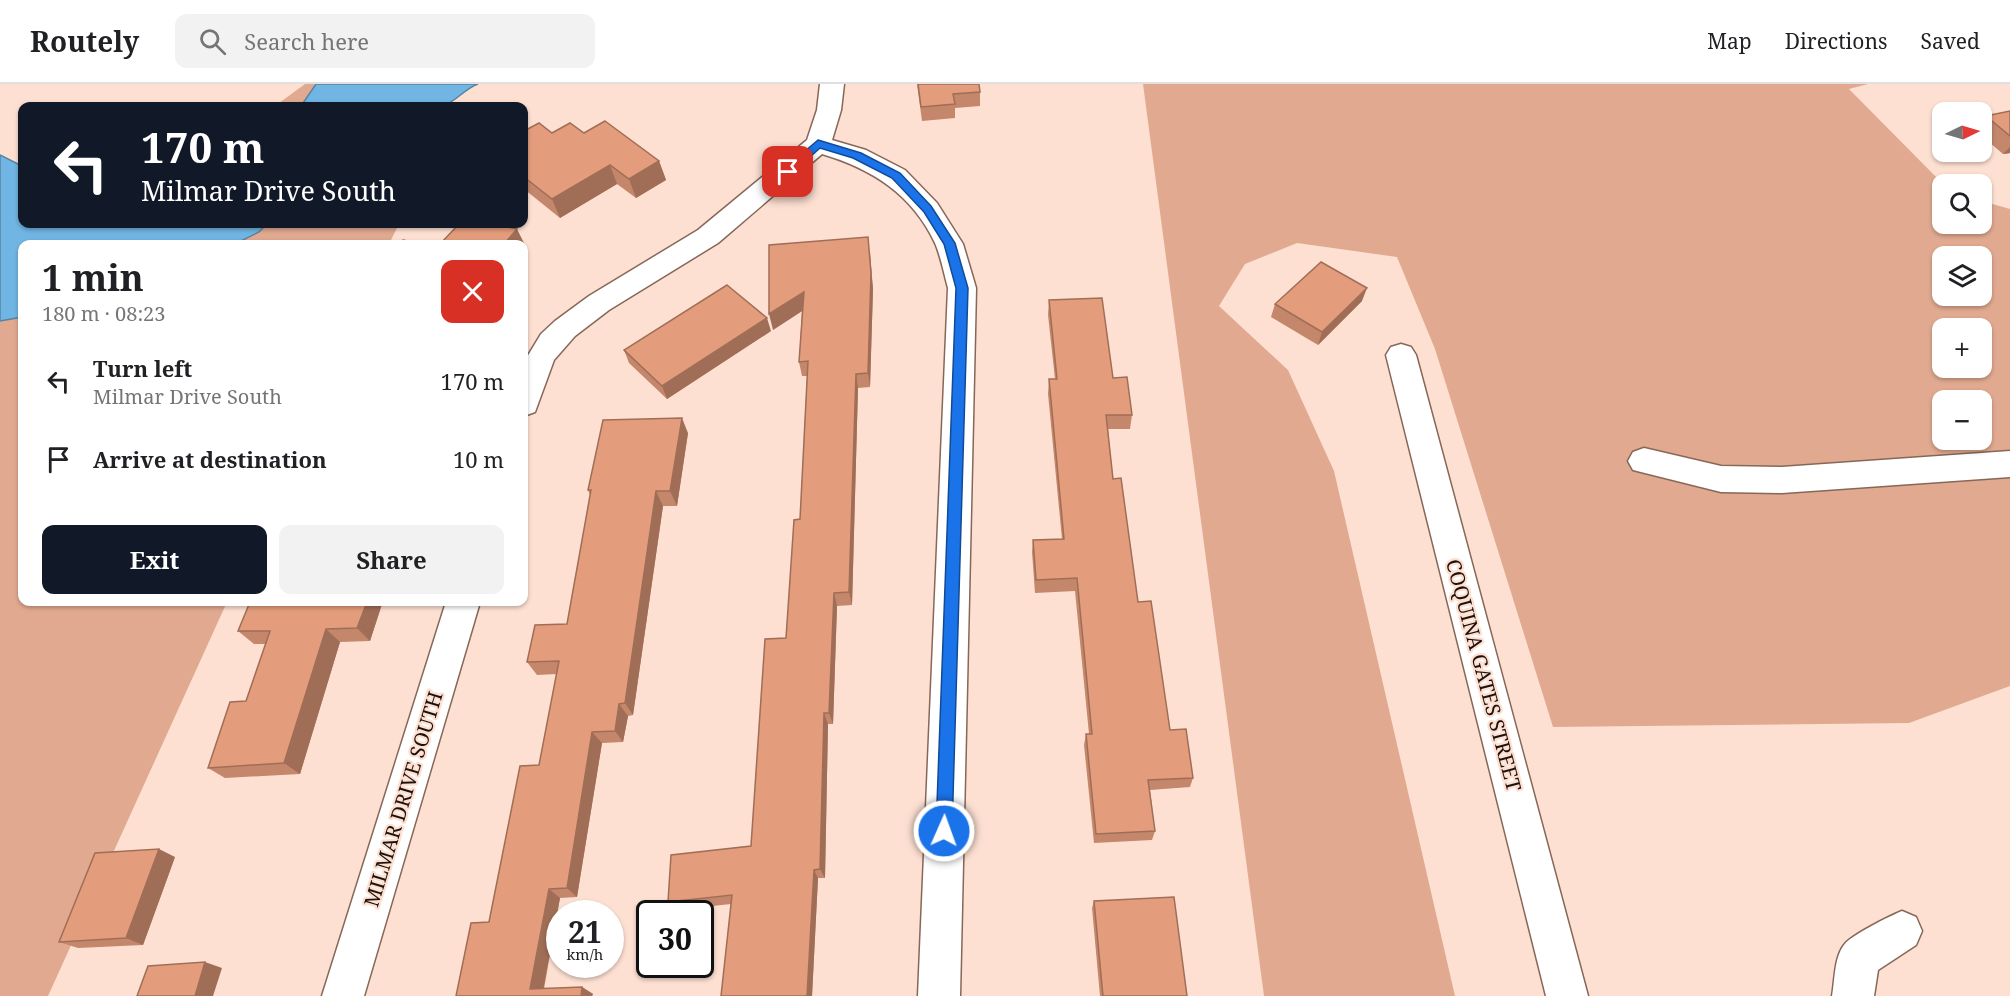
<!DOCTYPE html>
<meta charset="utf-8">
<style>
:root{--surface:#fff;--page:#f2f2f2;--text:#202124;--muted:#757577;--line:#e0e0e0;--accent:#111827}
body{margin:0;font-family:"Noto Serif",serif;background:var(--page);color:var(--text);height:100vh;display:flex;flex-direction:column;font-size:22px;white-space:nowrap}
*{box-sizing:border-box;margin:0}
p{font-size:20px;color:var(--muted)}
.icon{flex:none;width:33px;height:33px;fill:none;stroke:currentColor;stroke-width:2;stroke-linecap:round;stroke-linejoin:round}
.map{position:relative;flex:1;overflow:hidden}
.sheet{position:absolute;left:18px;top:156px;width:510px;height:366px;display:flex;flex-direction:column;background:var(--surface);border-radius:12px;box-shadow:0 2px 4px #0004}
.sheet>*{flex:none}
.guide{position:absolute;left:18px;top:18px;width:510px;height:126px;border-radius:12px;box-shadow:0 2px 4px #0004;background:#111827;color:#fff;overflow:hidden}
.needle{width:39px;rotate:85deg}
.controls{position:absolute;left:1932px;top:18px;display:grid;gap:12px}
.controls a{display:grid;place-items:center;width:60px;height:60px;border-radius:12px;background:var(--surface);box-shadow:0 2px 4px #0004;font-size:30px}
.speed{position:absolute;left:546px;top:816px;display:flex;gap:12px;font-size:30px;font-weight:700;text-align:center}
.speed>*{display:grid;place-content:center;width:78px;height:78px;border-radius:50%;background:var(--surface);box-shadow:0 2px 4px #0004;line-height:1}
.speed small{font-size:15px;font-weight:400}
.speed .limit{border:3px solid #111;border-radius:9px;background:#fff;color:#111}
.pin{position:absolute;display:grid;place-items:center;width:51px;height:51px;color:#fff;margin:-26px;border-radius:12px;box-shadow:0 3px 9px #0006}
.me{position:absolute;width:66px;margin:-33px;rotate:2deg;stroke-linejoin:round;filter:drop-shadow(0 0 4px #0008)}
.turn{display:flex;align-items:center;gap:21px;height:126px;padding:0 24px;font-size:27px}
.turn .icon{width:78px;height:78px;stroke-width:2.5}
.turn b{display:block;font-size:42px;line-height:51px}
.round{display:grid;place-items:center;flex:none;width:63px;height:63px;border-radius:12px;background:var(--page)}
.overview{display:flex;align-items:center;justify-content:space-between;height:102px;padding:0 24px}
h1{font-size:36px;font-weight:700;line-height:45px}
.cta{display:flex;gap:12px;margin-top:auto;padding:12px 24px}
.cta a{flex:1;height:69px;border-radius:12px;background:var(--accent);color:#fff;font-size:24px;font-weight:700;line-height:69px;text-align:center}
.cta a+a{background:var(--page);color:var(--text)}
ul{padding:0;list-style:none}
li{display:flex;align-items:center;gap:18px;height:78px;padding:0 24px}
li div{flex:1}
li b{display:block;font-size:22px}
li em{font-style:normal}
header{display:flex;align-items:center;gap:36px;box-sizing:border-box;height:84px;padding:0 30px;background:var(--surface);border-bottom:2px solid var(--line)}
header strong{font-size:28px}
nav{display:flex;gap:33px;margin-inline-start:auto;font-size:21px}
.search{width:420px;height:54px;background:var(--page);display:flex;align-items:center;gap:15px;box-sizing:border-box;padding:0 21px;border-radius:12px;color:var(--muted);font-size:22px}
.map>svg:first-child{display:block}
.green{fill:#e1aa90;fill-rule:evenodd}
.water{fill:#70b5e3;stroke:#5784a2;stroke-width:1.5}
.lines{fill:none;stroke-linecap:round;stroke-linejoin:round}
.street-casing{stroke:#866758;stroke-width:3}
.street{fill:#fff;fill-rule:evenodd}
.wall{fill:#c4876b}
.shaded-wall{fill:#a06e57}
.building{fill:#e49d7c;stroke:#a06e57;stroke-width:1.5}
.route{fill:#1a73e8;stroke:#114b97;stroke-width:1.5}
.labels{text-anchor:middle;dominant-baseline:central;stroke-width:4.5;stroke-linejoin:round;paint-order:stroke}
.street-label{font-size:20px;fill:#1d110b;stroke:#fde0d2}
</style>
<header>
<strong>Routely</strong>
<div class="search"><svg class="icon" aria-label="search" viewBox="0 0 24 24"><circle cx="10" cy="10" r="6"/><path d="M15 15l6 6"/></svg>Search here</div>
<nav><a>Map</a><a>Directions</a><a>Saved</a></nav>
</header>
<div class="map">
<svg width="2010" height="912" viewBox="0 0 2010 912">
<rect width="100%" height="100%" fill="#fde0d2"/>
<!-- green -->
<path class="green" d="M305,0H316L301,22H275Z
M1143,0H1868L1849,5L1943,100L1942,140H1982V117L2010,125V602L1909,639L1553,643L1435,265L1397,173L1297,159L1245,180L1219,222L1288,286L1334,387L1455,912H1264ZM1942,172H1982V212H1942ZM1942,244H1982V284H1942ZM1942,316H1982V356H1942Z
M267,140H399L389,160H235L259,148Z
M22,233V518H227L48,912H0V237Z"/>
<!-- water -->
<path class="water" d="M316,0H478C464,5 457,17 443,22H301Z
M0,71L22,82V140H267L259,148L235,160H22V233L0,237Z"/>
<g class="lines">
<!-- street casing -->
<g class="street-casing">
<path id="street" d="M820,0H844L841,26L832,56L866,66L905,86L937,119L963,160L976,204L960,912H918L948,204C944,190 941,173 935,159C912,110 872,85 822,70L718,159L609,226L575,252L554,276L535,328L524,332V278L541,250L555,237L589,212L698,146L807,56L817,26Z
M1401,260L1411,263L1416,271L1588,912H1546L1386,271L1391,263Z
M1644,364L1721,382L1782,383L2010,367V393L1782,409L1721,408L1633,386L1628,377L1633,368Z
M446,518H480L364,912H322Z
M1902,827L1916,833L1922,847L1916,861L1878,886L1874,912H1832C1835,896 1834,874 1844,861C1851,851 1890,832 1902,827Z"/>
</g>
<!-- street -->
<use href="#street" class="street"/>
</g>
<!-- wall -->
<path class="wall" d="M917,0H979L980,8V22L955,24V34L922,37Z
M2010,27V69L2003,70L1982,52V37L1986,32Z
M524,47L584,49L659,77L666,96L636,114L617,100L560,134L524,105Z
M870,168L873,205L870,303L858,304L852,521L837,522L833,640H828L825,794H818L812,912H721L731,820L676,826L668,818L751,762L786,554L800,435L807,292H802L799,278L802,226L773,246Z
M1049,216L1113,294L1132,331L1130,345H1108L1113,395L1138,518L1170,646L1193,694L1190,703L1150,706L1155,747L1152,756L1094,759L1084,661L1086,650H1089L1075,507L1035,509L1032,468L1033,456L1062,455L1048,310L1049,295H1055L1048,231Z
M1362,217L1318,261L1271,233L1275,220Z
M771,247L667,315L629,279L624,266Z
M688,349L677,422H663L633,631L628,632L623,658L602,659L577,813L560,814L544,905L582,903L593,910L592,912H456L489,838L539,681L557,590L537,591L527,578L567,540L590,411L588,406Z
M382,520L370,557L340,558L300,690L225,694L208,684L246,617L266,560H254L238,547Z
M175,773L143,861L78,864L59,858Z
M1094,817L1187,912H1100L1092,824Z"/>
<!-- shaded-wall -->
<path class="shaded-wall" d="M2010,63V69L2003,70Z
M659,77L666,96L636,114L629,95Z
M610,81L617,100L560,134L552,115Z
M517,145L526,163L524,166V160H504Z
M868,153L873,205L870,303L868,289Z
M1367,204L1362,217L1318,261L1322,248Z
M804,208L807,224L773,246L769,230Z
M767,234L771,247L667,315L662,302Z
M856,290L858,304L852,521L849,508Z
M682,334L688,349L677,422L670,407Z
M656,407L663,422L633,631L625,619Z
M834,509L837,522L833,640L829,629Z
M367,518H380L382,520L370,557L357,544Z
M326,545L340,558L300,690L284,679Z
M619,620L628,632L623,658L615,647Z
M824,629L828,640L825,794L820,785Z
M592,648L602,659L577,813L567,804Z
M159,765L175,773L143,861L126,854Z
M814,786L818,794L812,912H807Z
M549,805L560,814L542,912L530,905Z
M205,878L222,884L213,912H195Z
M582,903L593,910L592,912H581Z"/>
<!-- building -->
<path class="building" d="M918,0H979L980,8L953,10L955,20L921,23Z
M2010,27V52L1986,32Z
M605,37L659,77L629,95L610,81L552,115L524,93V47L539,39L552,49L570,39L584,49Z
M459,140H495L517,145L504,160H440Z
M868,153L871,189L868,289L856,290L849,508L834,509L829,629H824L820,785L814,786L807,912H721L732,811L668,818L671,771L751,762L765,555L786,554L794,436L800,435L808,277L799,278L804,208L769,230V161Z
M403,156L420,160H399Z
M1321,178L1367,204L1322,248L1275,220Z
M727,201L767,234L662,302L624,266Z
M1102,214L1113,294L1127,293L1132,331H1106L1113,395L1121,394L1138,518L1151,517L1170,646L1186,645L1193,694L1148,696L1155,747L1096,750L1086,650H1092L1077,494L1036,496L1033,456L1064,455L1049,295H1057L1049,216Z
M682,334L670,407H656L625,619L619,620L615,647L592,648L567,804L549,805L530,905L582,903L581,912H456L471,839L489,838L520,682L539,681L559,577L527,578L535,541L567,540L591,406H588L603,336Z
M250,518H367L357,544L326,545L284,679L208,684L230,618L246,617L270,547H238Z
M159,765L126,854L59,858L95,769Z
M1174,813L1187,912H1103L1094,817Z
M205,878L195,912H137L148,882Z"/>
<!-- route -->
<path class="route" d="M818,56L861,69L900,89L931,122L955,159L968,204L952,747L950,752L944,755L939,752L936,747L956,204L944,160L924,128L892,94L853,74L820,64L791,90H784V85Z"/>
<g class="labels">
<!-- street labels -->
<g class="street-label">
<text transform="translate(1484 591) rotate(75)">COQUINA GATES STREET</text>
<text transform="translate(403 715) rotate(-73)">MILMAR DRIVE SOUTH</text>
</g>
</g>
</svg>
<div class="controls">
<a><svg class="needle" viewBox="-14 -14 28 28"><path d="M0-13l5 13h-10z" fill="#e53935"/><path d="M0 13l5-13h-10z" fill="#757577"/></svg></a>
<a><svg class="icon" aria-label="search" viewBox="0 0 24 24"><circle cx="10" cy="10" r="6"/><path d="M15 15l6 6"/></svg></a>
<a><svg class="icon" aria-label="layers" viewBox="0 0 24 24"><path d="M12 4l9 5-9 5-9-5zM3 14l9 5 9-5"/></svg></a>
<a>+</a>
<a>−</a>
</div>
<div class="speed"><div>21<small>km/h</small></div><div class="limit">30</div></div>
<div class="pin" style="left:788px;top:88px;background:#d93025"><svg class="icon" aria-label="arrive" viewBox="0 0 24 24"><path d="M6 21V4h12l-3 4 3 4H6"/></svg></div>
<svg class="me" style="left:944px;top:747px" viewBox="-20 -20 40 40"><circle r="17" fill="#1a73e8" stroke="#fff" stroke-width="3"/><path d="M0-11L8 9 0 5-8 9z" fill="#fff"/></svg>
<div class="guide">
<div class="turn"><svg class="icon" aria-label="left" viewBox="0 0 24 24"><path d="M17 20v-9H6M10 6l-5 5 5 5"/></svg><div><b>170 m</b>Milmar Drive South</div></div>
</div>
<section class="sheet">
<div class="overview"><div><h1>1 min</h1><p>180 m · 08:23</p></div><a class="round" style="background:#d93025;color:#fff"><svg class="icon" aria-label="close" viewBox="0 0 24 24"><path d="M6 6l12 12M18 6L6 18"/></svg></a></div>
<ul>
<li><svg class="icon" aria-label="left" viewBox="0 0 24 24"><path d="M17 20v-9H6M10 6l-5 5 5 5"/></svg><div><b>Turn left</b><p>Milmar Drive South</p></div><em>170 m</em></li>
<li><svg class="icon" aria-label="arrive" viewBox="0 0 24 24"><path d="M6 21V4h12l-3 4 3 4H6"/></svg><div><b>Arrive at destination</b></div><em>10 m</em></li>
</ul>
<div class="cta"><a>Exit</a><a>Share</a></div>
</section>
</div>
